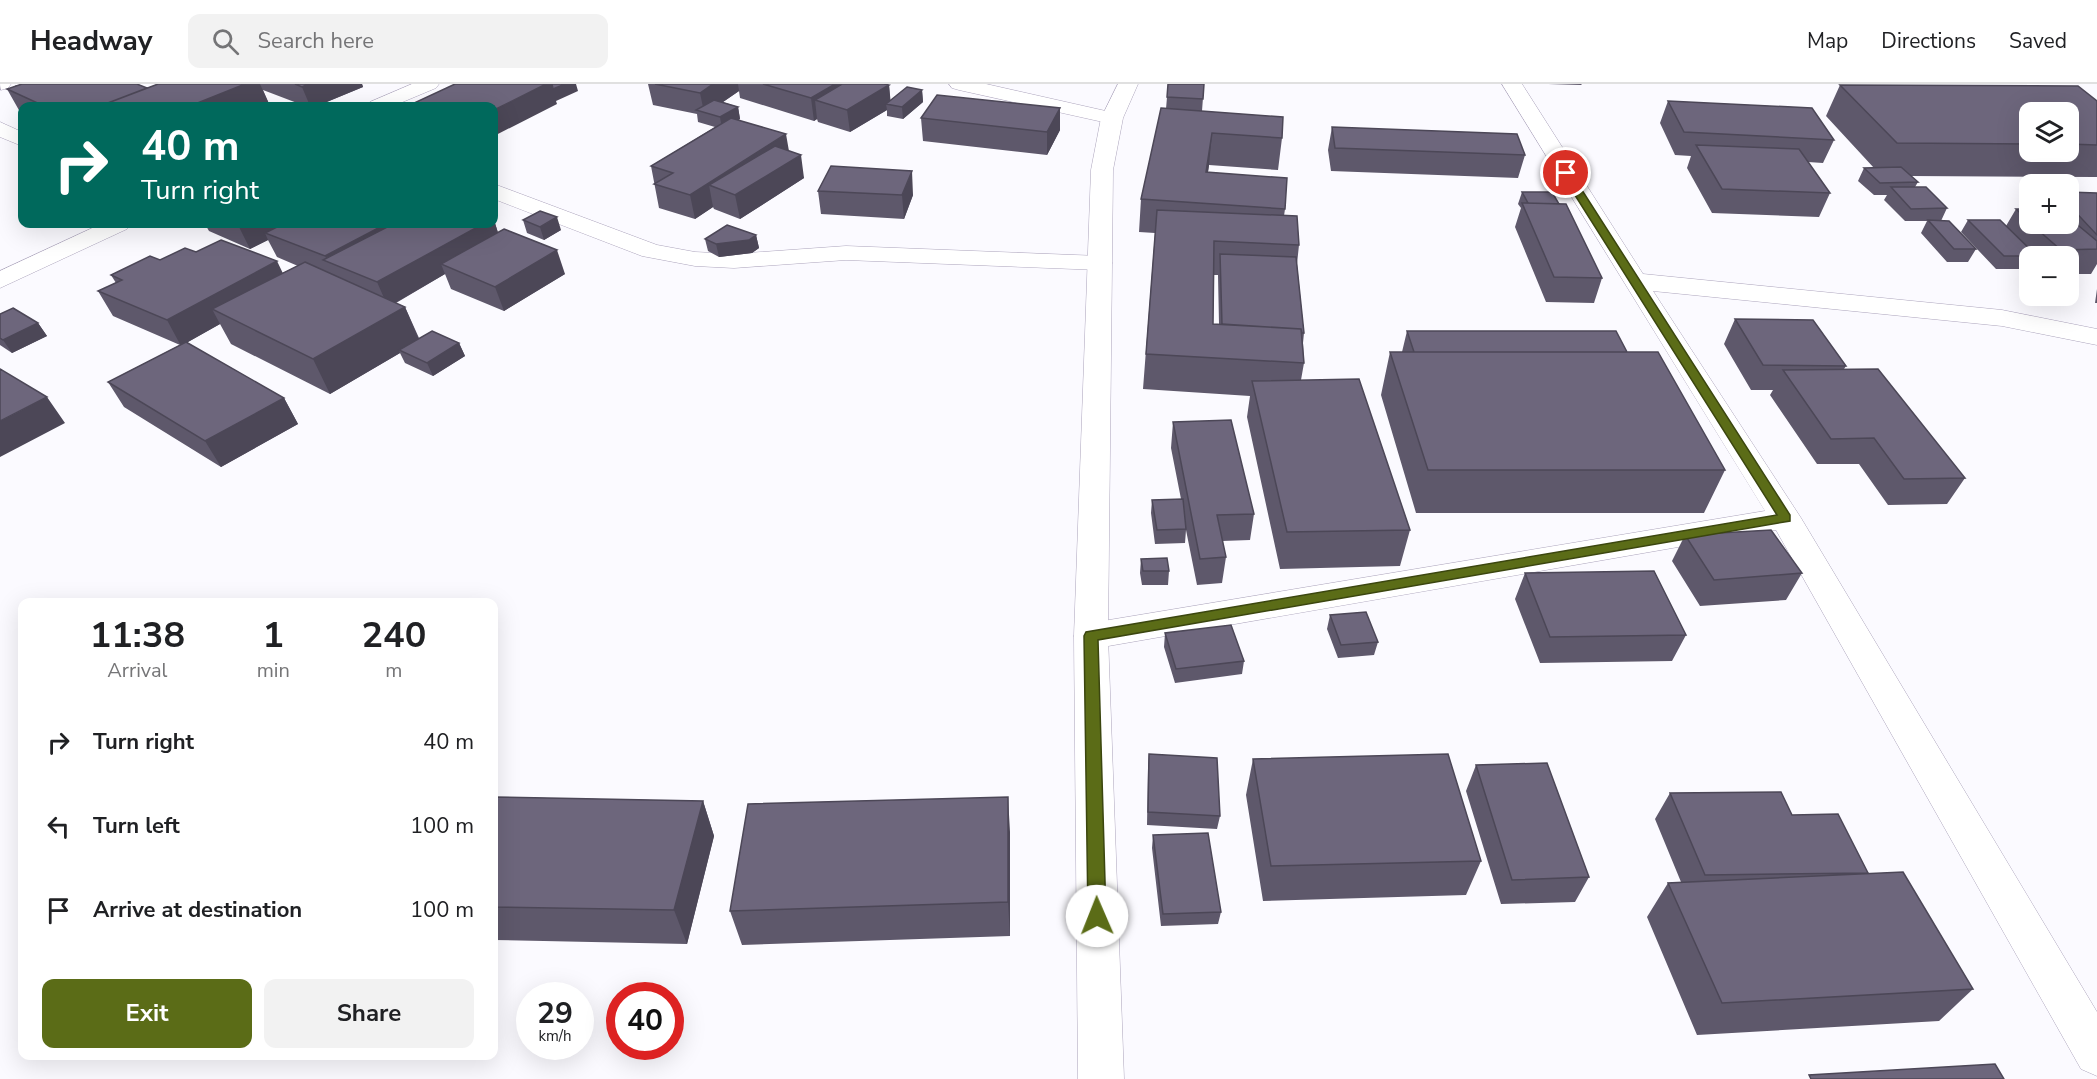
<!DOCTYPE html>
<meta charset="utf-8">
<style>
:root{--surface:#fff;--page:#f2f2f2;--text:#202124;--muted:#757577;--line:#e0e0e0;--accent:#5b6c17}
body{margin:0;font-family:"Nunito Sans",sans-serif;background:var(--page);color:var(--text);height:100vh;display:flex;flex-direction:column;font-size:22px;white-space:nowrap}
*{box-sizing:border-box;margin:0}
p{font-size:20px;color:var(--muted)}
.icon{flex:none;width:33px;height:33px;fill:none;stroke:currentColor;stroke-width:2;stroke-linecap:round;stroke-linejoin:round}
.map{position:relative;flex:1;overflow:hidden}
.side{position:absolute;left:18px;top:514px;width:480px;height:462px;display:flex;flex-direction:column;background:var(--surface);border-radius:12px;box-shadow:0 6px 24px #0002}
.side>*{flex:none}
.banner{position:absolute;left:18px;top:18px;width:480px;height:126px;border-radius:12px;box-shadow:0 6px 24px #0002;background:#00695c;color:#fff;overflow:hidden}
.tools{position:absolute;left:2019px;top:18px;display:grid;gap:12px}
.tools a{display:grid;place-items:center;width:60px;height:60px;border-radius:12px;background:var(--surface);box-shadow:0 6px 24px #0002;font-size:30px}
.speed{position:absolute;left:516px;top:898px;display:flex;gap:12px;font-size:30px;font-weight:700;text-align:center}
.speed>*{display:grid;place-content:center;width:78px;height:78px;border-radius:50%;background:var(--surface);box-shadow:0 6px 24px #0002;line-height:1}
.speed small{font-size:15px;font-weight:400}
.speed .limit{border:9px solid #d22;background:#fff;color:#111}
.pin{position:absolute;display:grid;place-items:center;width:51px;height:51px;color:#fff;margin:-26px;border:3px solid #fff;border-radius:50%;box-shadow:0 2px 6px #0007}
.me{position:absolute;width:66px;margin:-33px;rotate:359deg;stroke-linejoin:round;filter:drop-shadow(0 0 4px #0008)}
.turn{display:flex;align-items:center;gap:21px;height:126px;padding:0 24px;font-size:27px}
.turn .icon{width:78px;height:78px;stroke-width:2.5}
.turn b{display:block;font-size:42px;line-height:51px}
.eta{display:flex;justify-content:space-evenly;align-items:center;height:102px;text-align:center}
.eta b{font-size:36px;font-weight:700;line-height:42px}
.primary-button{display:flex;gap:12px;margin-top:auto;padding:12px 24px}
.primary-button a{flex:1;height:69px;border-radius:12px;background:var(--accent);color:#fff;font-size:24px;font-weight:700;line-height:69px;text-align:center}
.primary-button a+a{background:var(--page);color:var(--text)}
ul{padding:0;list-style:none}
li{display:flex;align-items:center;gap:18px;height:84px;padding:0 24px}
li div{flex:1}
li b{display:block;font-size:22px}
li em{font-style:normal}
header{display:flex;align-items:center;gap:36px;box-sizing:border-box;height:84px;padding:0 30px;background:var(--surface);border-bottom:2px solid var(--line)}
header strong{font-size:28px}
nav{display:flex;gap:33px;margin-inline-start:auto;font-size:21px}
.search{width:420px;height:54px;background:var(--page);display:flex;align-items:center;gap:15px;box-sizing:border-box;padding:0 21px;border-radius:12px;color:var(--muted);font-size:22px}
.map>svg:first-child{display:block}
.lines{fill:none;stroke-linecap:round;stroke-linejoin:round}
.street-casing{stroke:#aca4bc;stroke-width:1}
.secondary-casing{stroke:#aca4bc;stroke-width:1}
.street{fill:#fff;fill-rule:evenodd}
.secondary{fill:#fff;fill-rule:evenodd}
.wall{fill:#5e586b;fill-rule:evenodd}
.shaded-wall{fill:#4c4757}
.building{fill:#6d667c;stroke:#4c4757;stroke-width:1.5}
.route{fill:#5b6c17;stroke:#3b460f;stroke-width:1.5}
</style>
<header>
<strong>Headway</strong>
<div class="search"><svg class="icon" aria-label="search" viewBox="0 0 24 24"><circle cx="10" cy="10" r="6"/><path d="M15 15l6 6"/></svg>Search here</div>
<nav><a>Map</a><a>Directions</a><a>Saved</a></nav>
</header>
<div class="map">
<svg width="2097" height="995" viewBox="0 0 2097 995">
<rect width="100%" height="100%" fill="#fbfaff"/>
<g class="lines">
<!-- street casing -->
<g class="street-casing">
<path id="street" d="M0,0H11L8,4L1,6Z
M412,0H439L436,4L393,22H367L370,18Z
M949,0H986L1119,30L1123,34L1119,38L1112,40L959,6L952,4Z
M1502,0H1522L1643,190L2002,226L2097,245V261L2002,242L1653,207L1801,434L2097,928V992L2081,985L1776,446L1091,565L1079,561L1074,552L1079,543L1091,539L1765,427Z
M0,38L22,48V62L0,53Z
M494,100L657,161L695,168L734,170L846,162L1100,172L1109,174L1112,179L1109,184L1100,186L846,176L734,184L695,182L642,172L494,115Z
M101,140H131L127,145L0,204V187Z"/>
</g>
<!-- secondary casing -->
<g class="secondary-casing">
<path id="secondary" d="M1118,0H1138L1123,34L1113,86L1108,552L1124,995H1078L1074,552L1091,86L1101,34Z"/>
</g>
<!-- street -->
<use href="#street" class="street"/>
<!-- secondary -->
<use href="#secondary" class="secondary"/>
</g>
<!-- wall -->
<path class="wall" d="M158,0H362L363,3L317,22H305L263,6L270,22H22V29L20,28L7,5L16,2L15,1L147,4Z
M648,0H884L889,1L890,17L922,6L923,18L903,35L887,32V26L850,48L818,38L817,35L814,37L740,14L739,7L723,18L738,23L740,35L738,36L789,67L804,94L740,135L714,125L713,123L695,135L659,124L651,82L715,43L698,38L697,30L653,21Z
M1204,0L1202,27L1282,54L1278,86L1209,81L1208,88L1285,125L1284,132L1299,161L1297,180L1304,249L1303,259L1304,279L1301,296L1410,446L1400,482L1280,485L1247,333L1250,312L1143,305L1155,149L1139,148L1141,115L1166,25L1167,13ZM1214,191H1218L1219,240H1213Z
M1548,0H1582L1581,1Z
M1840,1L2097,17V93L1911,92L1918,98L1915,103L1947,124L1941,137L1976,165L1968,178H1947L1921,149L1927,137H1905L1884,116L1887,111H1874L1858,97L1864,84H1874L1826,32ZM2030,28H2068V68H2030Z
M1668,17L1834,56L1823,79L1808,78L1830,109L1819,133L1712,129L1687,84L1691,72L1675,71L1660,39Z
M1060,24V46L1047,71L923,57L921,34Z
M1332,43L1525,71L1518,94L1331,87L1328,66Z
M818,107L913,111L904,135L821,130Z
M1522,108L1559,120L1602,194L1594,219L1546,218L1515,143L1521,124L1518,120Z
M2068,108L2097,109V180L2091,190H2068V172H2030L2029,185H1996L1961,148L1968,136L2006,142L2016,125H2030V140H2068Z
M494,136L498,149L565,190L504,227L451,205L445,190L396,219L405,223L419,254L459,259L465,272L433,292L405,279L400,269L330,310L231,260L220,240L186,259L284,314L298,340L221,383L124,323L108,298L180,261L113,232L98,207L116,199L111,191L160,176L196,168L282,189L298,182L277,173L268,156L250,165L209,147L205,140H494Z
M523,136L561,146L544,156L527,149Z
M756,151L759,164L752,169L719,173L708,167L705,155Z
M2097,205V219H2095Z
M0,230L38,239L47,252L12,269L0,261Z
M1735,235L1846,282L1844,285L1965,394L1947,420L1888,421L1859,380H1817L1770,311L1773,306H1751L1724,260Z
M1407,247L1627,268L1725,386L1704,429H1416L1381,311L1390,268H1402Z
M1173,338L1254,430L1250,456L1222,457L1226,473L1222,499L1197,501L1186,446L1185,459L1155,460L1151,429L1152,416L1181,415L1171,364Z
M1685,451L1802,489L1786,516L1700,522L1672,477Z
M1141,475L1169,487L1168,501H1142L1140,489Z
M1525,489L1686,551L1672,577L1540,579L1515,515Z
M1330,531L1378,558L1374,571L1338,574L1327,545Z
M1165,549L1244,577L1242,590L1175,599L1164,563Z
M1149,670L1220,732L1217,745L1147,741L1148,684Z
M1253,675L1481,777L1466,811L1263,817L1246,711Z
M1476,681L1589,793L1575,818L1501,820L1466,707Z
M1670,709L1792,731L1868,789L1973,905L1939,937L1697,951L1647,833L1668,799L1681,798L1655,735Z
M494,713L703,717L714,752L687,860L494,856Z
M1010,748V852L742,861L730,827Z
M1153,751L1221,828L1218,840L1161,842L1152,764Z"/>
<!-- shaded-wall -->
<path class="shaded-wall" d="M245,0H260L270,22H190Z
M308,0H362L363,3L317,22H310L302,3Z
M546,0H576L578,7L556,17L557,20L494,52V26Z
M713,0H738L739,7L707,29L704,28L700,9Z
M835,0H855L815,16L817,35L814,37L811,14Z
M889,1L891,21L886,20L887,26L850,48L847,26Z
M922,6L923,18L903,35L902,23Z
M738,23L740,35L722,45L720,33Z
M1060,24V46L1047,71V48Z
M1212,49L1209,81L1203,121L1206,88Z
M786,50L790,73L709,101L713,123L695,135L690,111Z
M801,71L804,94L740,135L735,111Z
M912,87L913,111L904,135L902,111Z
M494,111L498,123L494,126Z
M557,133L561,146L544,156L540,143Z
M494,136L501,158L441,180L445,190L388,223L377,198L483,140H494Z
M241,140H302L265,149L268,156L250,165L238,141Z
M386,140H439L328,178L325,172Z
M756,151L759,164L752,169L719,173L716,160Z
M557,166L565,190L504,227L495,203Z
M277,177L289,202L212,225L220,240L181,262L167,236Z
M405,223L420,258L399,266L400,269L330,310L313,275Z
M38,239L47,252L12,269L3,256Z
M459,259L465,272L433,292L427,279Z
M47,313L65,339L0,373V337Z
M284,314L298,340L221,383L205,357Z
M1008,713L1010,748V852L1008,818Z
M703,717L714,752L687,860L674,826Z"/>
<!-- building -->
<path class="building" d="M22,0H137L147,4L100,22H44L7,5Z
M158,0H245L190,22H100Z
M295,0H308L302,3Z
M455,0H546L494,26V22H424L414,19Z
M552,0H565L553,5Z
M655,0H713L700,9Z
M763,0H835L811,14Z
M842,0H884L889,1L847,26L815,16Z
M1168,0H1204L1203,15L1167,13Z
M1840,1L2078,2L2097,17V61L2068,60V28H2030V60L1897,59Z
M907,3L922,6L902,23L886,20Z
M937,11L1060,24L1047,48L921,34Z
M714,16L738,23L720,33L696,26Z
M1668,17L1812,24L1834,56L1684,48Z
M1161,24L1283,33L1282,54L1212,49L1206,88L1287,94L1285,125L1141,115Z
M731,34L786,50L690,111L654,100L673,89L651,82Z
M1332,43L1517,50L1525,71L1335,64Z
M1696,61L1799,65L1830,109L1722,105Z
M775,62L801,71L735,111L709,101Z
M831,82L912,87L902,111L818,107Z
M1901,83L1918,98L1880,99L1864,84Z
M1891,103H1926L1947,124L1911,125Z
M1522,108H1552L1559,120L1528,119Z
M2068,108L2097,109V151L2068,120Z
M1522,119L1566,120L1602,194L1554,193Z
M2016,125H2030V138Z
M1157,126L1297,132L1299,161L1214,157L1213,240L1301,245L1304,279L1146,270Z
M540,127L557,133L540,143L523,136Z
M2068,133L2097,157V165L2061,166L2031,140H2068Z
M1928,136L1949,137L1976,165H1954Z
M1968,136H2000L2037,172H2004Z
M283,140H386L325,172L265,149Z
M393,140H483L377,198L323,176Z
M727,141L756,151L749,156L716,160L705,155Z
M504,145L557,166L495,203L441,180Z
M221,156L277,177L167,236L98,207L122,196L111,191L150,172L160,176L185,164L196,168Z
M1220,170L1296,173L1304,249H1302L1301,245L1222,240Z
M305,178L405,223L313,275L212,225Z
M13,224L38,239L3,256L0,254V230Z
M1735,235L1813,236L1846,282L1763,281Z
M432,247L459,259L427,279L399,266Z
M1407,247H1616L1627,268H1414Z
M186,258L284,314L205,357L108,298Z
M1390,268H1658L1725,386H1428Z
M0,285L47,313L0,337Z
M1878,285L1965,394L1904,395L1874,354L1831,355L1783,286Z
M1359,295L1410,446L1287,448L1252,297Z
M1231,336L1254,430L1217,431L1226,473L1200,475L1173,338Z
M1183,415L1186,445L1157,446L1152,416Z
M1771,446L1802,489L1714,496L1685,451Z
M1167,474L1169,487H1143L1141,475Z
M1654,487L1686,551L1550,553L1525,489Z
M1366,528L1378,558L1341,561L1330,531Z
M1231,541L1244,577L1176,585L1165,549Z
M1149,670L1217,674L1220,732L1148,728Z
M1448,670L1481,777L1271,782L1253,675Z
M1547,679L1589,793L1512,796L1476,681Z
M1781,708L1792,731L1838,730L1868,789L1705,791L1670,709Z
M494,713L703,717L674,826L494,823Z
M1008,713V818L730,827L748,720Z
M1208,749L1221,828L1163,830L1153,751Z
M1903,788L1973,905L1722,919L1668,799Z
M1995,980L2004,995H1811L1809,991Z"/>
<!-- route -->
<path class="route" d="M1563,87L1571,89L1790,431V437L1098,556L1106,832L1103,837L1097,840L1091,837L1088,832L1084,552L1086,548L1777,431L1561,89Z"/>
</svg>
<div class="tools">
<a><svg class="icon" aria-label="layers" viewBox="0 0 24 24"><path d="M12 4l9 5-9 5-9-5zM3 14l9 5 9-5"/></svg></a>
<a>+</a>
<a>−</a>
</div>
<div class="speed"><div>29<small>km/h</small></div><div class="limit">40</div></div>
<div class="pin" style="left:1566px;top:89px;background:#d93025"><svg class="icon" aria-label="arrive" viewBox="0 0 24 24"><path d="M6 21V4h12l-3 4 3 4H6"/></svg></div>
<svg class="me" style="left:1097px;top:832px" viewBox="-20 -20 40 40"><circle r="19" fill="#fff"/><path d="M0-13L10 11 0 6-10 11z" fill="#5b6c17"/></svg>
<div class="banner">
<div class="turn"><svg class="icon" aria-label="right" viewBox="0 0 24 24"><path d="M7 20v-9h11M14 6l5 5-5 5"/></svg><div><b>40 m</b>Turn right</div></div>
</div>
<section class="side">
<div class="eta">
<div><b>11:38</b><p>Arrival</p></div>
<div><b>1</b><p>min</p></div>
<div><b>240</b><p>m</p></div>
</div>
<ul>
<li><svg class="icon" aria-label="right" viewBox="0 0 24 24"><path d="M7 20v-9h11M14 6l5 5-5 5"/></svg><div><b>Turn right</b></div><em>40 m</em></li>
<li><svg class="icon" aria-label="left" viewBox="0 0 24 24"><path d="M17 20v-9H6M10 6l-5 5 5 5"/></svg><div><b>Turn left</b></div><em>100 m</em></li>
<li><svg class="icon" aria-label="arrive" viewBox="0 0 24 24"><path d="M6 21V4h12l-3 4 3 4H6"/></svg><div><b>Arrive at destination</b></div><em>100 m</em></li>
</ul>
<div class="primary-button"><a>Exit</a><a>Share</a></div>
</section>
</div>
